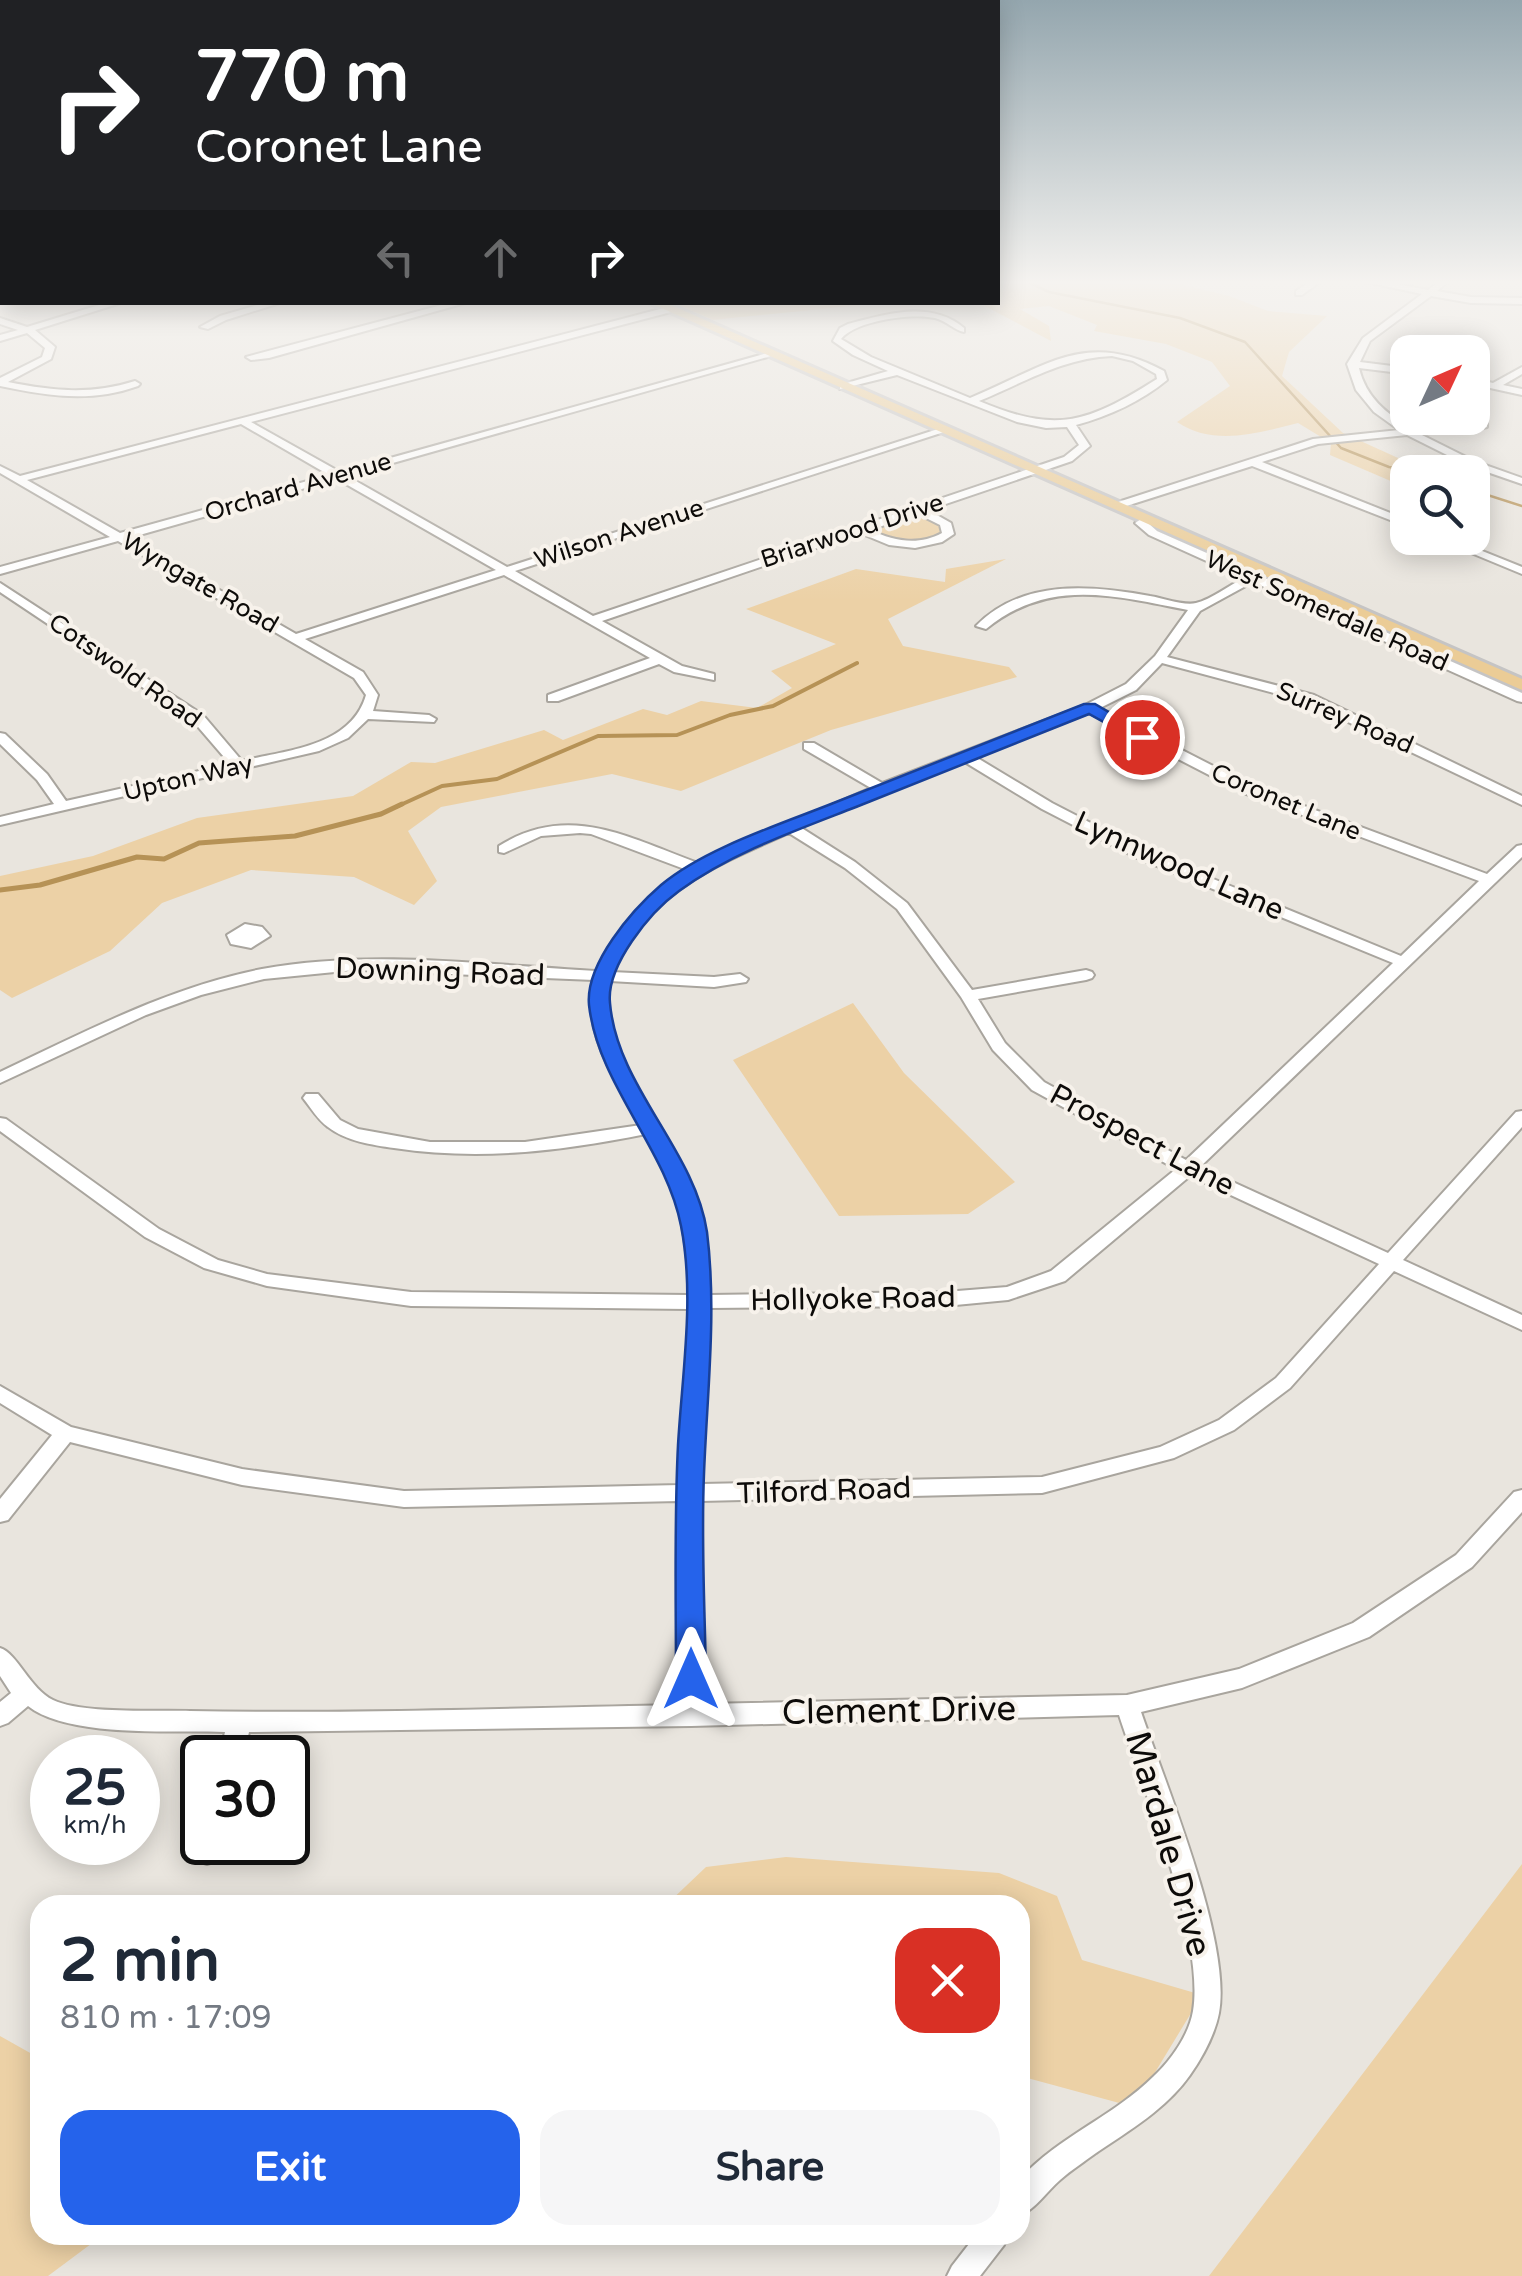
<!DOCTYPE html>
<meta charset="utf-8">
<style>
:root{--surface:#fff;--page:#f6f6f7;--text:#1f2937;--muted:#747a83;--accent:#2563eb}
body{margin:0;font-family:"Varela Round",sans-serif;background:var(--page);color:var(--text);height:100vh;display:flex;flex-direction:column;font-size:38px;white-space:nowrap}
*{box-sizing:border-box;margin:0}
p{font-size:32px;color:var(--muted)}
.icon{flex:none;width:55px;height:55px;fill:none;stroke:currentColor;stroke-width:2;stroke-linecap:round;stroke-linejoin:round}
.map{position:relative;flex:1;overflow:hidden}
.drawer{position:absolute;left:30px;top:1895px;width:1000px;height:350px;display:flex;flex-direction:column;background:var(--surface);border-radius:30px;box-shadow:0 5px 25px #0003}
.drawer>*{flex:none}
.banner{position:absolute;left:0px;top:0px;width:1000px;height:305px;box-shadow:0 5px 25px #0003;background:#202124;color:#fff;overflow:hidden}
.needle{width:65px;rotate:46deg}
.controls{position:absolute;left:1390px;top:335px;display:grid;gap:20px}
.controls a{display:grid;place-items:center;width:100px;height:100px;border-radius:20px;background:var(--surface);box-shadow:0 5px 25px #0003;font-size:50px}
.speed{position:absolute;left:30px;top:1735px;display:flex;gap:20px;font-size:50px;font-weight:700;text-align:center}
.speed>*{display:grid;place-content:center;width:130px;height:130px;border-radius:50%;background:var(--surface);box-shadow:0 5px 25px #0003;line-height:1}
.speed small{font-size:25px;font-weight:400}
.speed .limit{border:5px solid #111;border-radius:15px;background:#fff;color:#111}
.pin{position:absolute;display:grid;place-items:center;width:85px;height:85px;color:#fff;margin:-42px;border:5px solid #fff;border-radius:50%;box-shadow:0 2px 10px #0007}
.me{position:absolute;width:110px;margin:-55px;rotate:0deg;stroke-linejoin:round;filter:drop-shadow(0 0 8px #0008)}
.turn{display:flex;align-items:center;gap:35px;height:210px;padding:0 30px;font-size:45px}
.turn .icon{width:130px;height:130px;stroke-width:2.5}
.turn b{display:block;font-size:70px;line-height:85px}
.lanes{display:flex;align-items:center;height:95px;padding:0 30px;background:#0003;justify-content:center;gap:50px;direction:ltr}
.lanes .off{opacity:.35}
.round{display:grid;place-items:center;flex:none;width:105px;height:105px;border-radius:30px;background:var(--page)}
.head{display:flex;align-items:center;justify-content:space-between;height:170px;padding:0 30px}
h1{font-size:60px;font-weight:700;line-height:75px}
.action{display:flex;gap:20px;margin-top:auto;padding:20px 30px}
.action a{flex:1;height:115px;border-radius:30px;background:var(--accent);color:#fff;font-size:40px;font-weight:700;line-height:115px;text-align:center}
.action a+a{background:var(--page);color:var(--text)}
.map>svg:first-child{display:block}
.green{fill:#ecd1a6}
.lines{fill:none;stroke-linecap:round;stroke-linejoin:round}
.stream-far2{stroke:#b69256;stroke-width:2.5}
.stream-far1{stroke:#b69256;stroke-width:4}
.stream{stroke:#b69256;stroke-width:5}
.minor-casing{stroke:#a9a59e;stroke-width:4}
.major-casing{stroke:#c5c4c4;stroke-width:6}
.minor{fill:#fff;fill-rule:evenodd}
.major{fill:#ebcc96;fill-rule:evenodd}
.route{fill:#2563eb;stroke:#184099;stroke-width:2.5}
.labels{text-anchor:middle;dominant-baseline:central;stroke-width:8;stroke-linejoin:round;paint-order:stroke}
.far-street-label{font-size:25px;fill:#0d0b09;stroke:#f7f2eb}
.street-label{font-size:30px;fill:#0d0b09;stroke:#f7f2eb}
.near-street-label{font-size:35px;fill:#0d0b09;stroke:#f7f2eb}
</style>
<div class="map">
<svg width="1522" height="2276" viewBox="0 0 1522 2276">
<rect width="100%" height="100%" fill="#e9e5de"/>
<!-- green -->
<path class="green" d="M998,282H1172L1229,296L1268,311L1327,316L1289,352L1282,376L1343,433L1429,472H1408L1407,488L1330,455L1331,443L1298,423C1258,433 1214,447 1177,422L1230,386L1212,362L1166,344L1094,331L1097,325L1049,306L1020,309L1049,326L1051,341L979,303L998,302Z
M674,303H880L713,320Z
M919,510L945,523L948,534L907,544L861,529Z
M1006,559L888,619L903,646L1009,667L1017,677L831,730L681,791L612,774L441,807L408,831L437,881L414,905L354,877L251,870L162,903L110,951L12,998L0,990V876L93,856L197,818L353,796L411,762L435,763L544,730L563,740L643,709L667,715L701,701L757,708L792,688L771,671L836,644L746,609L856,569L945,582L946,569Z
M853,1003L904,1073L1015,1182L968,1214L839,1216L733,1060Z
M786,1857L999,1873L1057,1896L1082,1960L1202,1995L1134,2107L1020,2076V1905H666L706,1867Z
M1522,1864V2276H1209Z
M0,2036L32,2054L40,2053V2235H103L48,2276H0Z"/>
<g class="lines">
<!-- stream-far2 -->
<path class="stream-far2" d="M1028,282L1049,292L1180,318L1245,342L1341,448L1389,467L1424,472
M1472,490L1522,506"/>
<!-- stream-far1 -->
<path class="stream-far1" d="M396,807L442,786L497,779L598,736L677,735L730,715L773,706L857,663"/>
<!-- stream -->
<path class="stream" d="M0,890L40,885L137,857L164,859L199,843L295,836L381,814L402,804"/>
<!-- minor casing -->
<g class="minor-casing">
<path id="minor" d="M1310,282H1320L1302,295H1296V291Z
M1366,282H1386L1428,290L1438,282H1448L1437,291L1471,297L1522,298V304L1471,303L1431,296L1370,341L1360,362L1408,368V374L1359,368C1366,398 1386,412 1410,429L1487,423V427L1483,428L1420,434L1474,461L1522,478V484L1467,465L1407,435L1318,444L1262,462L1408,520V527L1252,466L1120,508H1112V504L1313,439L1399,430L1374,412L1356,390L1347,364L1363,338L1422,294Z
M109,302H124L35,330L55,347L51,359L8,382C53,391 91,395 135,381L140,384L138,386C91,403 48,396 0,386V378L42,357L45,348L27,333L0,341V335L18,330L0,324V318L27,327Z
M268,302H283L226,320L208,329L200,327L220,316Z
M453,302H469L269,358L251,360L246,357Z
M668,307L671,312L251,422L340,472L771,352V356L347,476L507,567L938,429L947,431L515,571L593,616L1064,457L1079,445L1067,427L1046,428L1017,422L897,375L840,389V385L888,371L853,355L833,341L840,328L848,324C886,314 931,300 964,328V332C954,330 947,321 935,318C913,313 856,320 841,339L871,357L970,398C1043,368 1086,328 1164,371L1167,380C1140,402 1109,416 1076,425L1090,446L1072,461L928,510L951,523L954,534L942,542L915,548L889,545L860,533L602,621L682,666L714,674V680L674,672L659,664L558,701H548V695L650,658L504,575L305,639L363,672L378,695L373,711L429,715L436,719L434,722L368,719L348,738L319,751L0,825V817L54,804L37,780L0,744V733L5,734L47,774L66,801L230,764L193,721L0,592V583L203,715L242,761C286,750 351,747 366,695L354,678L118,541L0,574V567L110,537L0,473V466L20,476ZM1112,356L1133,361L1156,374L1157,379C1087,423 1057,434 979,401C1023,383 1063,358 1112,356ZM241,424L329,475L120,533L27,480ZM337,479L496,570L296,634L129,538ZM918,514L940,525L942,533C918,546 894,541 870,530Z
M1522,367V374L1503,385L1522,389V395L1472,384V378L1493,383Z
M1146,516L1152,519L1148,523L1157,531L1252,573L1269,569V573L1262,577L1522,693V702L1517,701L1253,582L1200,611L1167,657L1314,695L1522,796V805L1304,701L1162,663L1136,690L1100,708L1256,788L1487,874L1517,846L1522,845V857L1200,1167L1388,1253L1516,1112L1522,1111V1127L1403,1260L1522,1315V1330L1394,1271L1290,1388L1234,1430L1174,1458L1042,1493L700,1501L703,1704L1127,1695L1239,1669L1353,1623L1456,1555L1514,1492L1522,1490V1512L1472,1567L1369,1637L1242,1688L1141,1712C1165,1783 1232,1942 1219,2013C1215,2034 1202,2058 1190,2075C1166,2109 1130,2130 1096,2153C1084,2162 1071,2170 1060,2180C1046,2192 1036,2209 1020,2215V2179C1058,2137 1114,2116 1154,2076C1171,2060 1189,2035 1193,2011C1205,1938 1143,1789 1119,1715L691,1726L249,1732L243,1758H219L225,1732C173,1730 68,1738 28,1706L8,1723L0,1726V1702L11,1693L0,1676V1648C17,1653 30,1689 53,1700C82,1714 156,1710 190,1711C353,1714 516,1708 679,1705V1501L404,1507L242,1485L70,1442L8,1520L0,1522V1499L52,1435L0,1403V1386L71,1427L242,1469L404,1491L680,1485L689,1309L411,1306L267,1286L204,1268L145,1237L0,1131V1118L6,1119L159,1229L218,1260L267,1274L411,1292L689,1295C687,1232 679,1190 646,1134C562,1151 480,1161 394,1148C372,1145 346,1141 328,1127C318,1120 311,1108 303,1098L306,1094H318L340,1120L358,1129L430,1142H525L641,1125C617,1084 580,1029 594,980L355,970L264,979L201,995L146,1015L0,1083V1072C85,1032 169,987 262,969C371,949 487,965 597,971C616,930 648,894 687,870L591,834L580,833L541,836L504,853L499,852V846C569,802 629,838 698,863L871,788L804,749V743H814L882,783L1085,705L1126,684L1155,656L1188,610C1114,596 1050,577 986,629L976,626C1022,579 1090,585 1150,596C1163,598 1184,606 1196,603C1211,600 1229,585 1244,578L1149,535L1135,523ZM1089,713L1246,794L1479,881L1401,956L1145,851L1052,803L974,756ZM963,761L1042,809L1135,857L1393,963L1186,1160L1044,1082L1005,1043L978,999L1086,980L1092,978L1094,975L1092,972L1086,970L972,990L907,903L855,862L800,827ZM789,833L845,868L897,909L961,997L993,1050L1032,1090L1176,1169L1051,1271L1007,1287L945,1292L708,1295C707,1264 707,1232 697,1202C677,1137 592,1050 610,981L714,987L746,982L748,979L740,974L714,977L612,972C649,892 714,866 789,833ZM1190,1176L1379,1264L1276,1378L1219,1420L1160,1447L1042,1477L701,1484L708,1308L945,1306L1008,1300L1065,1281Z
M1435,538H1450L1522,567V574Z
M245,924L262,927L270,936L251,948L231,944L227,935Z
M202,1833V1842H221L216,1861L207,1864L198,1861C194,1851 194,1840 202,1833Z
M976,2235H1008L1004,2245L980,2276H947L952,2266Z"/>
</g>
<!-- major casing -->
<g class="major-casing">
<path id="major" d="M648,302H664L1522,679V690Z"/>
</g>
<!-- minor -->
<use href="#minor" class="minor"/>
<!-- major -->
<use href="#major" class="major"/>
</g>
<!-- sky -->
<linearGradient id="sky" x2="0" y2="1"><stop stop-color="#94a6ae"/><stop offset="0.47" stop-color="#f5f3f0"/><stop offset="1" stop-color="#f5f3f0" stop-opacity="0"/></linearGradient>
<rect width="1522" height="601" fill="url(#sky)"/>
<!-- route -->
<path class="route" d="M1084,704H1095L1151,737L1136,740L1089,714C1011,745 934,776 856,807C797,830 731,853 679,891C650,912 606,966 610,1003C617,1087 695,1150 707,1232C717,1311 707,1395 704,1474C701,1542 705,1611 706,1679L702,1688L691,1691L680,1688L676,1679C676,1601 674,1523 678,1445C682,1375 695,1296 681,1226C666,1148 598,1085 589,1005C585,964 632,910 661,885C704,849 778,825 831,804C915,771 999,738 1084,704Z"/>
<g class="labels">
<!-- far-street labels -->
<g class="far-street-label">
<text transform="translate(298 487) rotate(-16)">Orchard Avenue</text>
<text transform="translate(852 531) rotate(-18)">Briarwood Drive</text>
<text transform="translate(619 534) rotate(-18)">Wilson Avenue</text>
<text transform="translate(200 583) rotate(30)">Wyngate Road</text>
<text transform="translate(1327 611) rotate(24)">West Somerdale Road</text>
<text transform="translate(125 671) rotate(35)">Cotswold Road</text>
<text transform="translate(1345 718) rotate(23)">Surrey Road</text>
<text transform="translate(188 778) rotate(-13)">Upton Way</text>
<text transform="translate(1286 802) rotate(23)">Coronet Lane</text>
</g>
<!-- street labels -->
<g class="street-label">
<text transform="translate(1179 866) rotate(24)">Lynnwood Lane</text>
<text transform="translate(440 972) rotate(2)">Downing Road</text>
<text transform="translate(1142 1140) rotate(28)">Prospect Lane</text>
<text transform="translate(853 1299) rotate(-1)">Hollyoke Road</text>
<text transform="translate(824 1491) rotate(-2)">Tilford Road</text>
</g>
<!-- near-street labels -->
<g class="near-street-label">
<text transform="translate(899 1711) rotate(-1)">Clement Drive</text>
<text transform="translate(1168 1844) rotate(74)">Mardale Drive</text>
</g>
</g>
</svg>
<div class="controls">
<a><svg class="needle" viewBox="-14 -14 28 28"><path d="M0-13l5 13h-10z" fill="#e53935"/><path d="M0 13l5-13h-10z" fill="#747a83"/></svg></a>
<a><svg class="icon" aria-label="search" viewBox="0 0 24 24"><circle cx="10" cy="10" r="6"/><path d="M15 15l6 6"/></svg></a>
</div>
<div class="speed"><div>25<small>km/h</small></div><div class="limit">30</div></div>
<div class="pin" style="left:1142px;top:737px;background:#d93025"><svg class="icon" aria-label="arrive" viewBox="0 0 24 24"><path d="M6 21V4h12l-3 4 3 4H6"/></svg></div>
<svg class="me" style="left:691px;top:1679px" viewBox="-20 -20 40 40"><path d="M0-17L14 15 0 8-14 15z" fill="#2563eb" stroke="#fff" stroke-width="4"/></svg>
<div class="banner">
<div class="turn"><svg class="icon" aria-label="right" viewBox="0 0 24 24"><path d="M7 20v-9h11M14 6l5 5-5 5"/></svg><div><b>770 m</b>Coronet Lane</div></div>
<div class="lanes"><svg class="icon off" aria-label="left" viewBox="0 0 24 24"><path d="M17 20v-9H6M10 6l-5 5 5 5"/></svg><svg class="icon off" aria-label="ahead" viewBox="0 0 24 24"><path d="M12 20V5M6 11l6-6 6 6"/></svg><svg class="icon" aria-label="right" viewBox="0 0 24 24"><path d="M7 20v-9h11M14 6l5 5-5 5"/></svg></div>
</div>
<section class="drawer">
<div class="head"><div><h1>2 min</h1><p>810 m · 17:09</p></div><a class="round" style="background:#d93025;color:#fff"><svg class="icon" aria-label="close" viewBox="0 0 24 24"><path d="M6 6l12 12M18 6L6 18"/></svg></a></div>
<div class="action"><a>Exit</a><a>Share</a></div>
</section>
</div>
